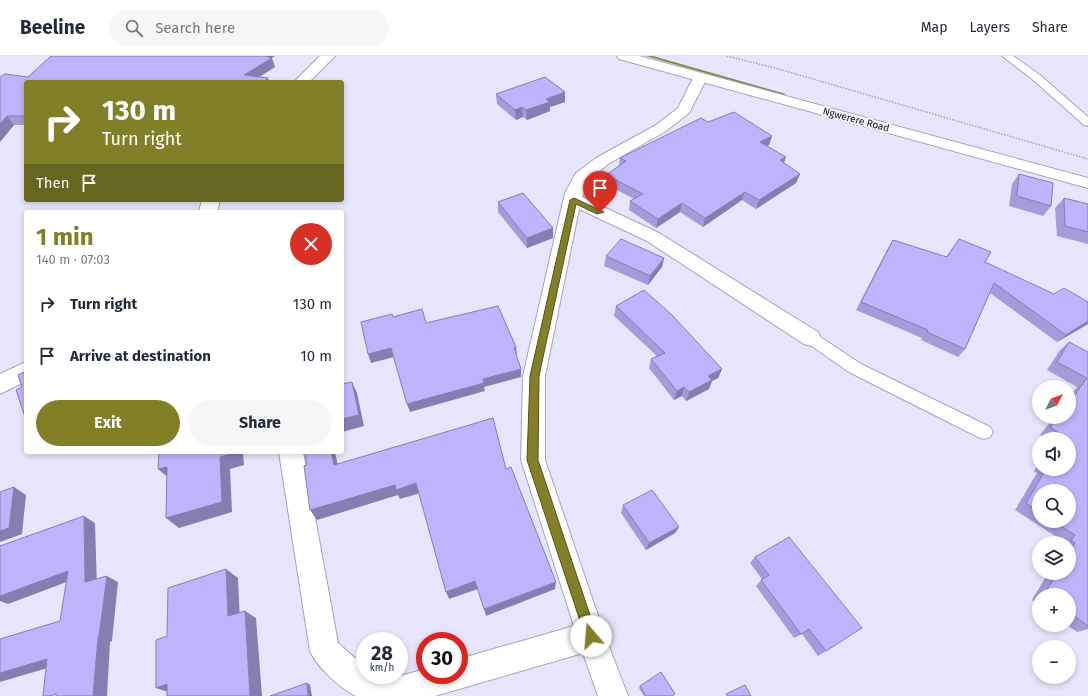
<!DOCTYPE html>
<meta charset="utf-8">
<style>
:root{--surface:#fff;--page:#f6f6f7;--text:#1f2937;--muted:#747a83;--line:#e0e1e3;--accent:#818029}
body{margin:0;font-family:"Fira Sans",sans-serif;background:var(--page);color:var(--text);height:100vh;display:flex;flex-direction:column;font-size:15px;white-space:nowrap}
*{box-sizing:border-box;margin:0}
p{font-size:13px;color:var(--muted)}
.icon{flex:none;width:22px;height:22px;fill:none;stroke:currentColor;stroke-width:2;stroke-linecap:round;stroke-linejoin:round}
.map{position:relative;flex:1;overflow:hidden}
.drawer{position:absolute;left:24px;top:154px;width:320px;height:244px;display:flex;flex-direction:column;background:var(--surface);border-radius:4px;box-shadow:0 2px 6px #0003}
.drawer>*{flex:none}
.hud{position:absolute;left:24px;top:24px;width:320px;height:122px;border-radius:4px;box-shadow:0 2px 6px #0003;background:#818029;color:#fff;overflow:hidden}
.needle{width:26px;rotate:49deg}
.controls{position:absolute;left:1032px;top:324px;display:grid;gap:8px}
.controls a{display:grid;place-items:center;width:44px;height:44px;border-radius:50%;background:var(--surface);box-shadow:0 2px 6px #0003;font-size:20px}
.speed{position:absolute;left:356px;top:576px;display:flex;gap:8px;font-size:20px;font-weight:700;text-align:center}
.speed>*{display:grid;place-content:center;width:52px;height:52px;border-radius:50%;background:var(--surface);box-shadow:0 2px 6px #0003;line-height:1}
.speed small{font-size:10px;font-weight:400}
.speed .limit{border:6px solid #d22;background:#fff;color:#111}
.pin{position:absolute;display:grid;place-items:center;width:34px;height:34px;color:#fff;margin:-41px -17px;border-radius:50% 50% 50% 0;rotate:-45deg;box-shadow:0 0 4px #0007}
.pin .icon{rotate:45deg}
.me{position:absolute;width:44px;margin:-22px;rotate:342deg;stroke-linejoin:round;filter:drop-shadow(0 0 3px #0008)}
.turn{display:flex;align-items:center;gap:14px;height:84px;padding:0 12px;font-size:18px}
.turn .icon{width:52px;height:52px;stroke-width:2.5}
.turn b{display:block;font-size:28px;line-height:34px}
.then{display:flex;align-items:center;height:38px;padding:0 12px;background:#0003;gap:8px;font-size:15px}
.round{display:grid;place-items:center;flex:none;width:42px;height:42px;border-radius:21px;background:var(--page)}
.summary{display:flex;align-items:center;justify-content:space-between;height:68px;padding:0 12px}
h1{font-size:24px;font-weight:700;line-height:30px;color:var(--accent)}
.cta{display:flex;gap:8px;margin-top:auto;padding:8px 12px}
.cta a{flex:1;height:46px;border-radius:24px;background:var(--accent);color:#fff;font-size:16px;font-weight:700;line-height:46px;text-align:center}
.cta a+a{background:var(--page);color:var(--text)}
ul{padding:0;list-style:none}
li{display:flex;align-items:center;gap:12px;height:52px;padding:0 12px}
li div{flex:1}
li b{display:block;font-size:15px}
li em{font-style:normal}
header{display:flex;align-items:center;gap:24px;box-sizing:border-box;height:56px;padding:0 20px;background:var(--surface);border-bottom:1px solid var(--line)}
header strong{font-size:19px}
nav{display:flex;gap:22px;margin-inline-start:auto;font-size:14px}
.search{width:280px;height:36px;background:var(--page);display:flex;align-items:center;gap:10px;box-sizing:border-box;padding:0 14px;border-radius:22px;color:var(--muted);font-size:15px}
.map>svg:first-child{display:block}
.lines{fill:none;stroke-linecap:round;stroke-linejoin:round}
.stream{fill:#8a8943;fill-rule:evenodd}
.service-casing{stroke:#a6a2c5;stroke-width:2}
.minor-casing{stroke:#a6a2c5;stroke-width:2}
.secondary-casing{stroke:#a6a2c5;stroke-width:2}
.path{stroke:#a5a4b6;stroke-width:1.5;stroke-dasharray:1.5 1.5;stroke-linecap:butt}
.service{fill:#fff;fill-rule:evenodd}
.minor{fill:#fff;fill-rule:evenodd}
.secondary{fill:#fff;fill-rule:evenodd}
.wall{fill:#a39bda;fill-rule:evenodd}
.shaded-wall{fill:#857eb1}
.building{fill:#beb4fd;stroke:#857eb1}
.route{fill:#818029;stroke:#54531b}
.labels{text-anchor:middle;dominant-baseline:central;stroke-width:4;stroke-linejoin:round;paint-order:stroke}
.far-street-label{font-size:10px;fill:#161521;stroke:#f5f4fc}
</style>
<header>
<strong>Beeline</strong>
<div class="search"><svg class="icon" aria-label="search" viewBox="0 0 24 24"><circle cx="10" cy="10" r="6"/><path d="M15 15l6 6"/></svg>Search here</div>
<nav><a>Map</a><a>Layers</a><a>Share</a></nav>
</header>
<div class="map">
<svg width="1088" height="640" viewBox="0 0 1088 640">
<rect width="100%" height="100%" fill="#e7e5fb"/>
<g class="lines">
<!-- stream -->
<path class="stream" d="M646,0H653L786,38L781,39Z"/>
<!-- service casing -->
<g class="service-casing">
<path id="service" d="M1002,0H1013L1040,19L1088,61V70L1084,69L1032,23Z
M811,276L816,278L861,308L990,371L993,376L990,381L984,383L978,381L849,316L806,286L803,282L806,278Z"/>
</g>
<!-- minor casing -->
<g class="minor-casing">
<path id="minor" d="M320,0H335L309,26H294Z
M700,18L705,19L707,22L689,57L666,75L608,108L589,124L582,141L659,177L818,276L821,282L818,288L811,290L804,288L647,185L579,153L545,320V404L605,580L628,640H598L583,597L435,640H356C341,633 317,611 310,595L279,396H303L338,587L365,611V619H384L393,622L425,613V619H459V603L574,570L521,404L523,320L565,137L576,117L596,102L656,69L678,52L693,22L695,19Z
M202,144H220L217,156H199Z
M26,306V325L0,338V318Z"/>
</g>
<!-- secondary casing -->
<g class="secondary-casing">
<path id="secondary" d="M617,0H639L1088,122V132L619,3Z"/>
</g>
<!-- path -->
<path class="path" d="M727,0L775,12L1088,103"/>
<!-- service -->
<use href="#service" class="service"/>
<!-- minor -->
<use href="#minor" class="minor"/>
<!-- secondary -->
<use href="#secondary" class="secondary"/>
</g>
<!-- wall -->
<path class="wall" d="M51,0H275L271,2L275,11L259,21L268,22L269,26H26V69H14L0,86V21H28Z
M496,38L565,46L550,51V55L527,64L523,61L516,64L497,48Z
M708,66L772,80L769,89L767,90L784,107L800,118L796,127L756,153L742,144L703,171L680,156L656,172L629,154L630,145L634,143L606,128V119L619,110L620,102Z
M1019,118L1051,150L1043,160L1009,150L1012,128Z
M1064,142L1088,148V188L1057,180L1055,152Z
M498,146L553,172V182L527,192L498,156Z
M959,183L985,206L1088,268L1057,286L990,237L965,293L958,301L921,284L922,282L856,254L888,192L893,184L946,201Z
M606,200L664,202L662,211L648,229L604,210Z
M616,250L722,313L718,322L712,325L709,333L686,345L682,340L674,344L649,312L651,303L657,300L614,260Z
M1069,286L1088,296V573L1077,576L1067,569H1069V539H1039V548L1032,544L1048,517H1069V487H1062L1063,485L1015,454L1037,417L1034,415L1039,407V413H1069V383H1047L1040,379L1054,361H1069V341L1077,331L1047,314L1060,294ZM1039,435L1069,465H1039Z
M623,449L679,471L675,477L646,494L621,457Z
M755,501L826,595L818,600L802,578L794,582L756,530L762,523L750,507Z
M640,630L675,638L673,640H644L639,632Z"/>
<!-- shaded-wall -->
<path class="shaded-wall" d="M260,0H275L263,7Z
M272,2L275,11L251,26L244,19Z
M268,22L269,26H264Z
M565,36V46L550,51V55L527,64L526,54L546,43Z
M522,51L523,61L516,64L515,54Z
M7,60L14,69L0,86V68Z
M772,80L769,89L758,94L760,86Z
M786,101L783,110L780,104Z
M800,118L796,127L756,153L759,144Z
M745,136L742,144L703,171L705,162Z
M682,147L680,156L656,172L658,163Z
M553,172V182L527,192V182Z
M664,202L662,211L648,229L650,220Z
M1088,265V268L1057,286L1066,279Z
M516,291L517,300L514,292Z
M391,292L394,301L371,307L368,298Z
M521,313V321L484,331L485,335L410,356L407,348L483,323Z
M722,313L718,322L712,325L709,333L686,345L689,336L708,320Z
M352,326L357,337L364,370L342,376V363Z
M684,331L682,340L674,344L677,335Z
M234,396H243L244,409L230,413L232,456L179,472L166,462L220,401Z
M331,396H335L340,419L334,409Z
M167,411L171,424L158,413Z
M416,427L420,437L400,443L398,439L317,464L310,454L395,429Z
M14,431L26,439L22,478L0,486V475Z
M84,460L95,467L97,532L85,526Z
M679,471L675,477L646,494L649,487Z
M226,513L238,522L240,568L228,560Z
M68,515L80,521L8,548L0,545V540Z
M107,520L118,526L112,585L110,586L107,640H93L98,581Z
M475,525L478,533L449,543L446,536Z
M556,526L555,533L486,560L484,553Z
M245,555L256,562L262,640H250Z
M47,603L61,608L0,626V617Z
M307,627L310,629L312,640H308Z
M167,628L171,637L156,632Z"/>
<!-- building -->
<path class="building" d="M51,0H265L272,2L244,19L268,22L264,26H26V60H7L0,68V21L5,18L28,21Z
M545,21L565,36L546,43L550,46L526,54L522,51L515,54L496,38Z
M734,56L772,80L760,86L786,101L780,104L800,118L759,144L745,136L705,162L682,147L658,163L630,145L643,138L606,119L626,105L620,102L701,62L708,66Z
M1019,118L1053,127L1051,150L1017,140Z
M523,137L553,172L527,182L498,146Z
M1064,142L1088,148V176L1065,170Z
M621,183L664,202L650,220L606,200Z
M959,183L991,196L985,206L1054,238L1064,232L1088,246V265L1066,279L994,227L965,293L927,276L928,274L861,246L893,184L947,201Z
M644,234L671,258L722,313L708,320L712,324L689,336L684,331L677,335L651,303L665,297L616,250Z
M498,250L516,291L514,292L521,313L483,323L484,327L407,348L391,292L368,298L361,266L392,258L393,261L422,253L426,267Z
M1069,286L1088,296V570L1069,556V539H1044L1057,517H1069V497L1075,487L1071,485L1075,479L1053,465H1069V435H1039V456L1026,447L1046,413H1069V383H1060L1062,379L1050,371L1058,361H1069V347L1087,322L1057,306Z
M26,315V364L16,334L22,331L18,319Z
M352,326L359,359L342,363V328Z
M493,362L506,413L511,411L556,526L484,553L475,525L446,536L416,427L396,434L395,429L310,454L304,410L307,409L305,396H331L334,409Z
M159,396H234V397L220,401L222,446L166,462L167,411L158,413Z
M14,431L9,472L0,475V436Z
M652,434L679,471L649,487L623,449Z
M84,460L85,526L107,520L99,580L98,581L93,640H56V638L50,640H43L47,603L0,617V583L60,565L68,515L0,540V490Z
M789,481L862,572L826,595L809,573L801,578L761,524L769,519L755,501Z
M226,513L228,560L245,555L250,640H167V628L156,632V584L167,580L168,532Z
M661,616L675,638L672,640H646L640,630Z
M307,627L308,640H270Z
M745,629L751,640H727L726,638Z"/>
<!-- route -->
<path class="route" d="M574,142L604,156L597,158L576,148L539,320L538,404L597,580L595,584L591,586L586,584L585,580L527,404L530,320L570,144Z"/>
<g class="labels">
<!-- far-street labels -->
<g class="far-street-label">
<text transform="translate(856 64) rotate(15)">Ngwerere Road</text>
</g>
</g>
</svg>
<div class="controls">
<a><svg class="needle" viewBox="-14 -14 28 28"><path d="M0-13l5 13h-10z" fill="#e53935"/><path d="M0 13l5-13h-10z" fill="#747a83"/></svg></a>
<a><svg class="icon" aria-label="sound" viewBox="0 0 24 24"><path d="M4 9h4l5-4v14l-5-4H4zM17 9q2 3 0 6"/></svg></a>
<a><svg class="icon" aria-label="search" viewBox="0 0 24 24"><circle cx="10" cy="10" r="6"/><path d="M15 15l6 6"/></svg></a>
<a><svg class="icon" aria-label="layers" viewBox="0 0 24 24"><path d="M12 4l9 5-9 5-9-5zM3 14l9 5 9-5"/></svg></a>
<a>+</a>
<a>−</a>
</div>
<div class="speed"><div>28<small>km/h</small></div><div class="limit">30</div></div>
<div class="pin" style="left:600px;top:156px;background:#d93025"><svg class="icon" aria-label="arrive" viewBox="0 0 24 24"><path d="M6 21V4h12l-3 4 3 4H6"/></svg></div>
<svg class="me" style="left:591px;top:580px" viewBox="-20 -20 40 40"><circle r="19" fill="#fff"/><path d="M0-13L10 11 0 6-10 11z" fill="#818029"/></svg>
<div class="hud">
<div class="turn"><svg class="icon" aria-label="right" viewBox="0 0 24 24"><path d="M7 20v-9h11M14 6l5 5-5 5"/></svg><div><b>130 m</b>Turn right</div></div>
<div class="then">Then<svg class="icon" aria-label="arrive" viewBox="0 0 24 24"><path d="M6 21V4h12l-3 4 3 4H6"/></svg></div>
</div>
<section class="drawer">
<div class="summary"><div><h1>1 min</h1><p>140 m · 07:03</p></div><a class="round" style="background:#d93025;color:#fff"><svg class="icon" aria-label="close" viewBox="0 0 24 24"><path d="M6 6l12 12M18 6L6 18"/></svg></a></div>
<ul>
<li><svg class="icon" aria-label="right" viewBox="0 0 24 24"><path d="M7 20v-9h11M14 6l5 5-5 5"/></svg><div><b>Turn right</b></div><em>130 m</em></li>
<li><svg class="icon" aria-label="arrive" viewBox="0 0 24 24"><path d="M6 21V4h12l-3 4 3 4H6"/></svg><div><b>Arrive at destination</b></div><em>10 m</em></li>
</ul>
<div class="cta"><a>Exit</a><a>Share</a></div>
</section>
</div>
